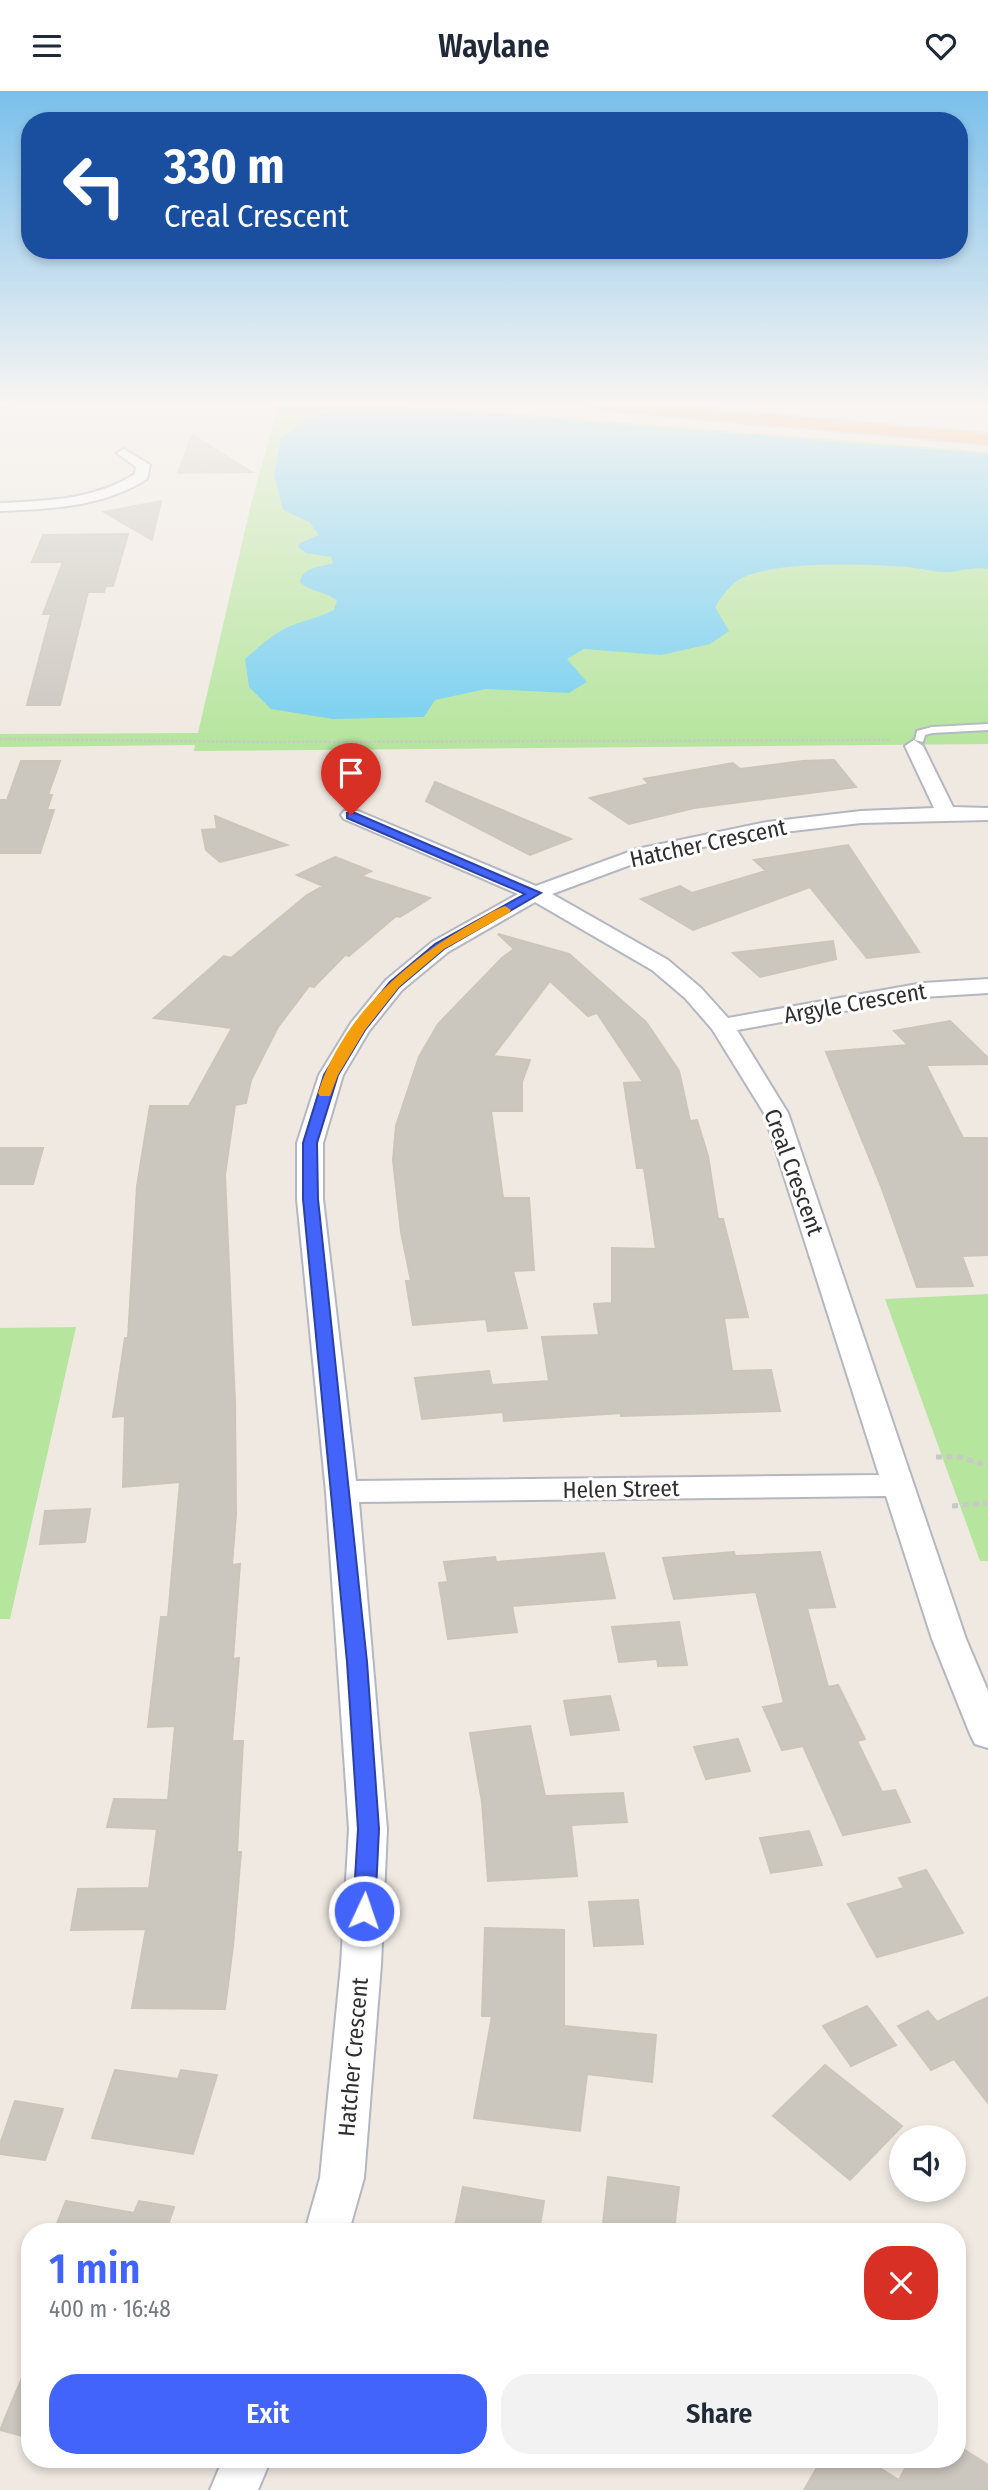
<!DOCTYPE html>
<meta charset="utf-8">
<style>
:root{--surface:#fff;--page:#f2f2f3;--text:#1f2937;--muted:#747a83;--accent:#4264fb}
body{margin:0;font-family:"Fira Sans Condensed",sans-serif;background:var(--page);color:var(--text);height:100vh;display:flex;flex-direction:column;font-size:26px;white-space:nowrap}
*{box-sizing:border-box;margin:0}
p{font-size:23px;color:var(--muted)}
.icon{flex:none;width:38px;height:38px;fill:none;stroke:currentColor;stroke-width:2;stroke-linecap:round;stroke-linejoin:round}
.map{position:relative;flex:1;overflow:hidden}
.panel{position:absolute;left:21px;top:2132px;width:945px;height:245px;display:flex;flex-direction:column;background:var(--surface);border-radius:28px;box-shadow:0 4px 10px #0003}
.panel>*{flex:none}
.hud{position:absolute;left:21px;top:21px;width:947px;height:147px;border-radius:28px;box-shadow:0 4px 10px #0003;background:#1a4fa0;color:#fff;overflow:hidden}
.controls{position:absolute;left:889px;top:2034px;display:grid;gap:14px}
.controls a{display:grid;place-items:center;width:77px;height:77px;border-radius:50%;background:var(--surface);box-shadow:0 4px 10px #0003;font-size:35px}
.pin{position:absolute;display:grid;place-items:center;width:60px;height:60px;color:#fff;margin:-72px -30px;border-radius:50% 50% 50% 0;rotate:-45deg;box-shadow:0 0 7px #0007}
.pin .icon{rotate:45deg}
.me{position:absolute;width:77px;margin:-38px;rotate:3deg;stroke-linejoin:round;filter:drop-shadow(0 0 5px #0008)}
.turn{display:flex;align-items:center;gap:24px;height:147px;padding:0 28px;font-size:32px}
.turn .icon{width:91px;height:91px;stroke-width:2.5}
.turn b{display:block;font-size:49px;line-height:60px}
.round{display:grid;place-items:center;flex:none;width:74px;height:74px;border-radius:28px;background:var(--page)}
.summary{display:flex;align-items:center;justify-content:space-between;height:119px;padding:0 28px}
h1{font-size:42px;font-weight:600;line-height:52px;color:var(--accent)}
.action{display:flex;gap:14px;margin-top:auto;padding:14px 28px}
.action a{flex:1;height:80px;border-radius:28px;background:var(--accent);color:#fff;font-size:28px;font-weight:600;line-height:80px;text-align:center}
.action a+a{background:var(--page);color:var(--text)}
header{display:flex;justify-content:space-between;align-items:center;height:91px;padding:0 28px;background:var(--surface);font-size:32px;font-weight:600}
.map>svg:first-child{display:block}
.green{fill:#b6e59e}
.water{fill:#75cff0}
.building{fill:#cbc7bf;stroke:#cbc5ba;stroke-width:2}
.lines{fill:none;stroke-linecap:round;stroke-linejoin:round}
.lane-casing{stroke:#b4b7c1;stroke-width:4}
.street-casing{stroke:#b4b7c1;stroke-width:4}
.highway-casing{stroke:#c9c9c9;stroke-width:4}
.path-far1{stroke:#c9c9c9;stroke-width:2.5;stroke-dasharray:2.5 2;stroke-linecap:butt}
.path{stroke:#c9c9c9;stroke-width:5;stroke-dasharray:6 4.5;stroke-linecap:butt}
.lane{fill:#fff;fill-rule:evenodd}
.street{fill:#fff;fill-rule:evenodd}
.highway{fill:#ffa35c;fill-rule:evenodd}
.route{fill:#4264fb;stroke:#2b41a3;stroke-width:2}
.slow{fill:#f59e0b}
.labels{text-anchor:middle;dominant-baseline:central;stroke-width:6;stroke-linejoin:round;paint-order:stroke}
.street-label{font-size:23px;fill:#2e2e2e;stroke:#fff}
</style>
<header><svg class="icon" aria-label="menu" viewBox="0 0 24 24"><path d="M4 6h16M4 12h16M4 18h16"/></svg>Waylane<svg class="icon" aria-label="heart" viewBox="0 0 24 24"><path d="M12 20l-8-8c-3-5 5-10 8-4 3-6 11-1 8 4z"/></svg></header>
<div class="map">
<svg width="988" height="2399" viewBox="0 0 988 2399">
<rect width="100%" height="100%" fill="#efe9e1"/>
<!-- green -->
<path class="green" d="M279,314L452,318L988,361V653L194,660L195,654L0,656V643L198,642L252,409Z
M988,1203V1470H980L885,1208Z
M76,1236L10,1528H0V1237Z"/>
<!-- water -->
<path class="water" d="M336,319L464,321L988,363V478C974,476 964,479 951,481C937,482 921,477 907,476C868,473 774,469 740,488C729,495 722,505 715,516L729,540L710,553L661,564L584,558L567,568L587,591L569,602L486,598L435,609L424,626L333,628L271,618L249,596L245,568C258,557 270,545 286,537C301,530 318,527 334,519L337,510C325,499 311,502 300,491C303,475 319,477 333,472L331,466L306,462L298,456L300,452L319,444L309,431L283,419L274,384L281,347L307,328Z"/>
<!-- building -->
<path class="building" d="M192,344L252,381L178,382Z
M161,410L152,449L104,421Z
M128,443L113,495H106L104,501H88L60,614H27L51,523H43L63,471H32L43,444Z
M834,669L856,696L694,717L629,733L590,707L649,693L644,688L733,672L740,678L803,670Z
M21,670H60L48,704H52L47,719H54L40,762H0V709H7Z
M435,691L571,748L530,764L426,710Z
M215,725L287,754L220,771L206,759L202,739L217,738Z
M848,754L919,861L867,867L810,796L693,839L641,808L680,795L692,802L766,780L754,769Z
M335,766L371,780L361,785L430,807L400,826L396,825L349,865L345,864L314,896L309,895L278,936L251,989L246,1012L235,1014L225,1084L235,1312L236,1423L232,1474L240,1473L233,1568L239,1567L232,1650H243L237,1761H241L233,1855L225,1918L132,1917L146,1838L71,1839L78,1798L149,1797L157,1738L107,1736L114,1708L168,1709L175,1635L148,1636L161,1526H168L180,1391L123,1396L125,1325L113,1326L125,1247H128L137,1095L150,1015H189L232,937L154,927L224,865L231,867L307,804L323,795L297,784Z
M498,843L569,863L646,931L679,980L690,1030L697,1029L708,1065L718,1128H723L748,1226L724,1227L732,1280L771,1279L780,1320L621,1325V1322L504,1330L503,1321L422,1328L415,1287L489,1280L492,1294L549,1290L542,1246L599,1244L594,1213L612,1212V1157L656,1158L644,1077H637L624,992L643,991L597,922L588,925L550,890L493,965L530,969L522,991V1020H491L503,1107H529L534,1179L513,1180L527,1237L488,1240L486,1228L413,1234L406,1190H411L401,1141L393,1069L396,1035L419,966L438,933L502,867L514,858Z
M833,850L836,868L760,886L733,862Z
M950,930L988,967V973L928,974L925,972L963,1047H988V1164L962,1165L973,1195L917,1196L881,1095L826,961L908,954L894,940Z
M0,1057H43L33,1093H0Z
M90,1418L85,1451L40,1453L45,1420Z
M734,1461L735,1465L820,1461L835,1516L807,1517L828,1596L838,1594L865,1648L857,1650L882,1701L895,1699L910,1731L843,1744L803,1655L782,1659L763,1616L784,1612L756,1501L674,1508L663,1467Z
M604,1462L615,1507L512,1515L517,1541L448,1548L439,1492L448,1491L444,1471L495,1466L496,1471Z
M679,1531L687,1574L658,1575L657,1568L619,1571L612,1536Z
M610,1605L619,1639L571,1644L564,1610Z
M530,1635L545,1705L623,1702L627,1731L571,1734L577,1785L488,1790L482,1711L470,1642Z
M738,1648L750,1680L706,1688L694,1656Z
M809,1740L822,1774L771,1782L760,1747Z
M926,1779L963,1842L877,1866L848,1813L904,1797L899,1787Z
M638,1809L643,1853L594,1855L589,1811Z
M485,1837L564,1839V1935L656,1944L652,1991L587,1983L580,2040L474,2027L492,1925H482Z
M988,1906V2012L954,1968L931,1979L898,1935L928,1920L937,1931Z
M867,1915L896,1954L851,1975L823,1935Z
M825,1974L902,2035L850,2089L773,2025Z
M115,1979L178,1988L181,1979L217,1984L193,2063L92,2047Z
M15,2010L63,2018L45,2069L0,2063V2053Z
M608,2086L679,2096L674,2140L603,2133Z
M463,2096L544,2110L539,2140H454Z
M66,2110L134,2122L139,2110L174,2116L166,2140H54Z
M30,2268V2347L0,2339Z
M957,2354L988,2374V2399H804L822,2368H865L899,2389L910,2368H957Z"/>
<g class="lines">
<!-- lane casing -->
<g class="lane-casing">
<path id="lane" d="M988,633V639L932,642L925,644L923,651L915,649L917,640L932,636Z"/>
</g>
<!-- street casing -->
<g class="street-casing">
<path id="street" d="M124,358L150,374L147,388C102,416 52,418 0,420V412C47,410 94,409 135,383L136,376L117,362Z
M914,649L923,655L953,716L988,717V729L861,732L767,743L649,767L552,803L668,869L701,897L728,927L923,892L988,888V902L923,906L737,939L788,1022L966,1548L988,1600V1657L975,1653L970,1643L932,1548L886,1405L359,1411L387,1738L381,1874L364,2087L349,2140H305L320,2087L341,1874L349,1738L326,1401L297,1108V1052L319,984L351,932L386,889L432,851L518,803L344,728L341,724L344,720H358L536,795L637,758L767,731L861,720L934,717L905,655ZM535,811L652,879L685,907L712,938L764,1022L879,1384L356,1390L323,1108V1052L343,984L369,940L402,899L448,861Z
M223,2368H271L258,2399H210Z"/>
</g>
<!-- highway casing -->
<g class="highway-casing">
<path id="highway" d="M0,314H13L0,320Z
M590,314H663L988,343V353L599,319Z"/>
</g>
<!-- path-far1 -->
<path class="path-far1" d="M0,648L263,651L891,649"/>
<!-- path -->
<path class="path" d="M936,1366H960L988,1375
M952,1415L988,1412"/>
<!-- lane -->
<use href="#lane" class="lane"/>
<!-- street -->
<use href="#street" class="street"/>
<!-- highway -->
<use href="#highway" class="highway"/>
</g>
<!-- sky -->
<linearGradient id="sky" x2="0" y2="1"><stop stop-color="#7abfeb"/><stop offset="0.48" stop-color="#f8f5f2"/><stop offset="1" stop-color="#f8f5f2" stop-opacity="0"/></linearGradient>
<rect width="988" height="650" fill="url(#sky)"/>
<!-- route -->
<path class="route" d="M347,722H355L541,802L444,858L399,896L365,939L338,984L317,1052L318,1108L367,1571L379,1738L375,1820L372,1826L364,1829L356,1826L353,1820L358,1738L347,1571L303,1108V1052L324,984L354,935L390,891L435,853L525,803L347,727Z"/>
<!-- slow -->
<path class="slow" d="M505,815L511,819L509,822L444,858L399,896L365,939L338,984L330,1005H320L318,1002C341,928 405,870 471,833C482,827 493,819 505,815Z"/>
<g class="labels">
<!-- street labels -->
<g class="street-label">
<text transform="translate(708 752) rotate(-12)">Hatcher Crescent</text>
<text transform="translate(855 912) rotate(-10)">Argyle Crescent</text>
<text transform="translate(794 1081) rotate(70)">Creal Crescent</text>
<text transform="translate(621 1398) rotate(-1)">Helen Street</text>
<text transform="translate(353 1966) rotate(-85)">Hatcher Crescent</text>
</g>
</g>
</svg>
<div class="controls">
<a><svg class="icon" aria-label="sound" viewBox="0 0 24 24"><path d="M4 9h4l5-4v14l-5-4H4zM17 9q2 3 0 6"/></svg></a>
</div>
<div class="pin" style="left:351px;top:724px;background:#d93025"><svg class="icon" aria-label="arrive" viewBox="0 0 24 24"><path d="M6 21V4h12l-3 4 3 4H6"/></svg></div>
<svg class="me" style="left:364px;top:1820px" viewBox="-20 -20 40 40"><circle r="17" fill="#4264fb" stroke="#fff" stroke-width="3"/><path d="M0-11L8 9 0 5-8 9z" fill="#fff"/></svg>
<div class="hud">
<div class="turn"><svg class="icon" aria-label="left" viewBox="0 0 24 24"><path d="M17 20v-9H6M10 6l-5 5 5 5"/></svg><div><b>330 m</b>Creal Crescent</div></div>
</div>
<section class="panel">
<div class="summary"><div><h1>1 min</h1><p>400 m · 16:48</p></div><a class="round" style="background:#d93025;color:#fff"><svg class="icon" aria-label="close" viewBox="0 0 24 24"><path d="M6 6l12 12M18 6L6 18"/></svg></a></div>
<div class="action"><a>Exit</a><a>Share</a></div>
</section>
</div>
